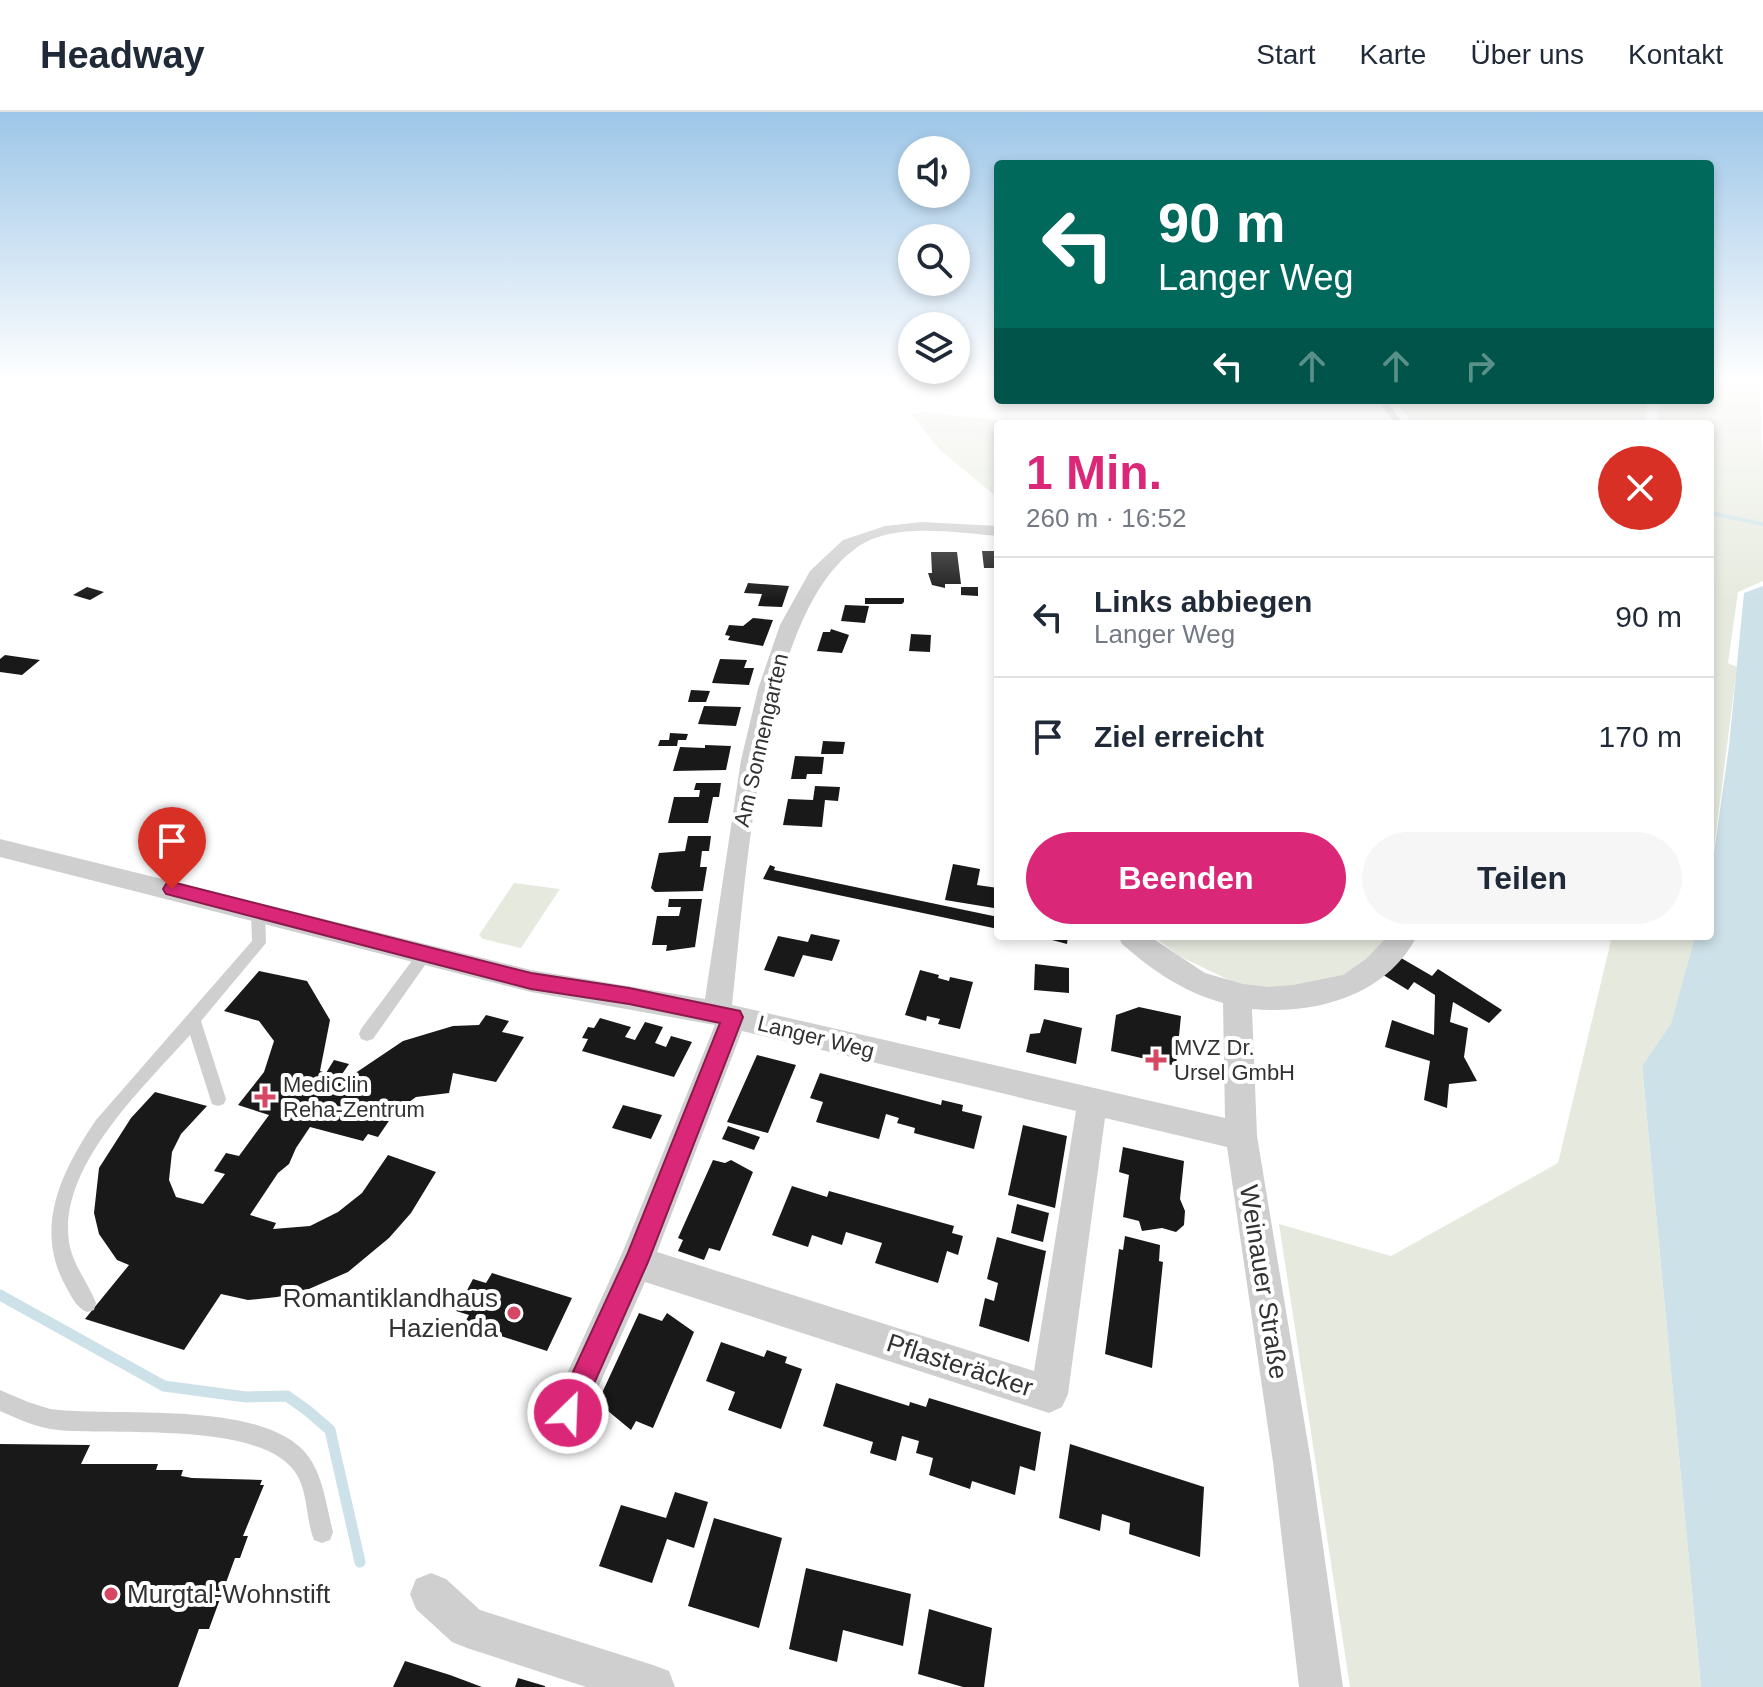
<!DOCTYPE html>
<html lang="de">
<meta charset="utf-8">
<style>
:root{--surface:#fff;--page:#f6f6f7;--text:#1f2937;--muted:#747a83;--line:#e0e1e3;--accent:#db2777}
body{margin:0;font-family:Helvetica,sans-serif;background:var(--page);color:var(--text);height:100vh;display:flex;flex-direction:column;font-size:30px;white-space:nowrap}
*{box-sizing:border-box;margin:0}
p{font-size:26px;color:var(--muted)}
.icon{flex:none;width:44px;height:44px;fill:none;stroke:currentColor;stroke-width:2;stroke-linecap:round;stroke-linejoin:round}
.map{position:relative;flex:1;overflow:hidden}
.panel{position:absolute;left:994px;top:308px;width:720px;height:520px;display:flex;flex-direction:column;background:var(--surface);border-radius:8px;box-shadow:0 4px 12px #0003}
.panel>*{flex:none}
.top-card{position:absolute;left:994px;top:48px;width:720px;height:244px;border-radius:8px;box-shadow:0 4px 12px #0003;background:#00695c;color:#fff;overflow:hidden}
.controls{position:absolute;left:898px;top:24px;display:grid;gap:16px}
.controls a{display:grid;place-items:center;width:72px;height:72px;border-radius:50%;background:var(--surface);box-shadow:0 4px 12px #0003;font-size:40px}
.pin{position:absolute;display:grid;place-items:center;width:68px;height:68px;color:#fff;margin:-82px -34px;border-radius:50% 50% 50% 0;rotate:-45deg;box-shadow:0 0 8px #0007}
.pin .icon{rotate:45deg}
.me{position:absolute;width:88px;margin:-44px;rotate:24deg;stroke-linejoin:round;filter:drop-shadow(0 0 6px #0008)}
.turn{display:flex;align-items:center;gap:28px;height:168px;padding:0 32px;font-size:36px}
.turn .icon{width:104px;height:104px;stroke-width:2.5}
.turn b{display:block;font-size:56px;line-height:68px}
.lanes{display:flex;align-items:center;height:76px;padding:0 32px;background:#0003;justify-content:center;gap:40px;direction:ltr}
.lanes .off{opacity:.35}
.round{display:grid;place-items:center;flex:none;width:84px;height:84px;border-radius:42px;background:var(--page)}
.head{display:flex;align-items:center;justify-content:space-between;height:136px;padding:0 32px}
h1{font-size:48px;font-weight:800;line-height:60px;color:var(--accent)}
.primary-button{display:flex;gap:16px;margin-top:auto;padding:16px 32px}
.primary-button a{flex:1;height:92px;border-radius:48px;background:var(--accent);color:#fff;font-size:32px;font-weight:800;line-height:92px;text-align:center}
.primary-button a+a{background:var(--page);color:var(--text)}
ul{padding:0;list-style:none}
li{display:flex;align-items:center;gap:24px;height:120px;padding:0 32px;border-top:2px solid var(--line)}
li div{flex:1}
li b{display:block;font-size:30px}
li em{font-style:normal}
header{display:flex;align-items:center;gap:48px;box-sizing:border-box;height:112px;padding:0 40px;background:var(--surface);border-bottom:2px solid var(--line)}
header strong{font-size:38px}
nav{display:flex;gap:44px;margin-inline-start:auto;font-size:28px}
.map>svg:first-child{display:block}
.green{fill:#e6eade}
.water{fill:#cde1e8}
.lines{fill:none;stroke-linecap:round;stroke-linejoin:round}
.stream-far2{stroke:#cde1e8;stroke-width:4}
.stream-far1{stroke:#cde1e8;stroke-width:8}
.stream{stroke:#cde1e8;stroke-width:11}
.building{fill:#191919}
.service{fill:#cfcfcf;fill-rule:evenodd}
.minor{fill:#cfcfcf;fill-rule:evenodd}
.route{fill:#db2777;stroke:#8e194d;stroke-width:2}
.poi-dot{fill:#d64763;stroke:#fff;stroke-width:3}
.labels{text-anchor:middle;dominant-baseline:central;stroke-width:8;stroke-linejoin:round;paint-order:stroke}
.street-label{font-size:22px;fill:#323232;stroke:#fff}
.poi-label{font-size:22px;fill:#323232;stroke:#fff;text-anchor:start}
.near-street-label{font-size:26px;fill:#323232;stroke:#fff}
.near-poi-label{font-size:26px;fill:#323232;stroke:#fff;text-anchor:end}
</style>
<header>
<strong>Headway</strong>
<nav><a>Start</a><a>Karte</a><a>Über uns</a><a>Kontakt</a></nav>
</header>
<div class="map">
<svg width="1763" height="1575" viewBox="0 0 1763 1575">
<rect width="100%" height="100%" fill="#fff"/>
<!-- green -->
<path class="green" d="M1710,268H1759L1763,348V469L1738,480L1728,551L1737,555L1710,769V312H1656L1661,288H1710Z
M1394,288H1647L1645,312H1413Z
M920,300L1036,312H998V386L940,338L911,302Z
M514,771L560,777L521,836L483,827L479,823Z
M1153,824H1394L1356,859L1324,872L1269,880L1233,870L1179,844Z
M1612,824H1695L1671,913L1642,954L1701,1575H1350L1279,1112L1391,1144L1558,1051Z"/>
<!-- water -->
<path class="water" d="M1763,474V1575H1701L1642,954L1671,912L1695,824H1710V769L1729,634L1744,481Z"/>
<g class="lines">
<!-- stream-far2 -->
<path class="stream-far2" d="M1710,401L1763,412"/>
<!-- stream-far1 -->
<path class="stream-far1" d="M0,1183L3,1185"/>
<!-- stream -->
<path class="stream" d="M0,1183L164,1274L246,1285L287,1284L308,1299L330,1318L360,1450"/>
</g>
<!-- building -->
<path class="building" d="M982,439H998L996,456H984Z
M931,440H957L961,472H945V476L932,473L928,461H932Z
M748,471L789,474L782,495L758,494L762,482L744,481Z
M87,475L104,480L90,488L73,483Z
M961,475H978V484L961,483Z
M865,486H904V490L902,492H865Z
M845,493L869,494L865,511L841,509Z
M753,506L773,508L763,534L728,528L730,524L725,523L729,513L743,514Z
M831,517L849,523L842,541L817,539L823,520H830Z
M911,522L931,523L930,540L909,539Z
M5,543L40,548L22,563L0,560V547Z
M720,547L747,548L744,556H754L749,573L712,571Z
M691,578L710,579L706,590H688Z
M704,594L741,595L736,614L698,612Z
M670,621L688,622L686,628H678L677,634H658L660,628H669Z
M823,629L845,630L843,642H821Z
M705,633L731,634L726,658L673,659L680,635L705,636Z
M795,644L824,645L822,662H807L806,667H791Z
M696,671H721L719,685H713L708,711H668L674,685H699L700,678H694Z
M815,674L840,675L838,689L825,688L822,715L783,713L788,687L813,688Z
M688,724H711L709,739H702L700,755H707L703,779L655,780L651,776L659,741L685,739Z
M953,752L980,757L977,773L998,776L994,796L945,788Z
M770,753L775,755L774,758L998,805V817L763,767Z
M669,787H702L695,835L666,839L667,833H652L657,804H679L681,795H668Z
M811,822L840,828L832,849L803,843L794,865L764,858L778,824L808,830Z
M1037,824H1068L1067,832Z
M1396,843L1432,864L1438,857L1502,898L1489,911L1453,890L1450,910L1468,916L1464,945L1477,969L1449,972L1447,996L1424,988L1430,949L1385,935L1392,908L1434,923L1435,883L1414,870L1408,878L1380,861Z
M1035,852L1069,856V881L1034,878Z
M920,858L939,863L938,866L949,869L950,865L973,870L960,917L938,912L940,907L927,904L926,909L905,903Z
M259,859L307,869L330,908L320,959L326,961L334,948L349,952L340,965L348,966L403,929L453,914L479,913L486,903L509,909L502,920L524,925L496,970L453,961L449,981L416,985L395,1000L378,1025L368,1022L363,1029L310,1015L296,1036L289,1052L278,1061L250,1103L276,1111L273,1117L310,1114L338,1100L362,1081L388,1043L436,1060L411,1101L389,1126L348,1160L302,1180L277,1185L248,1188L221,1182L184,1238L85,1207L129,1153L117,1148L99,1122L94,1101L99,1056L131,1006L155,980L207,994L181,1022L172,1040L169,1068L176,1085L203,1092L225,1062L214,1059L226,1041L239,1044L269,1003L238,993L264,960L274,929L259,909L224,899Z
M1139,895L1181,904L1176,954L1111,939L1116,903Z
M600,906L631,915L625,925L635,928L645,910L663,915L655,931L666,935L671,924L692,930L674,965L582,939L588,927L582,926L588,915L594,916Z
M1044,907L1082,916L1076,952L1026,940L1030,922L1040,921Z
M757,943L796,953L768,1021L727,1010Z
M820,961L941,993L942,988L963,993L962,999L982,1004L974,1037L914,1021L915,1016L897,1011L899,1006L886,1002L879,1027L816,1010L823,990L810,986Z
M623,993L662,1003L651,1027L612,1016Z
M1023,1013L1067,1024L1055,1096L1008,1083Z
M728,1014L760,1025L754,1038L722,1027Z
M1123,1035L1184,1049L1180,1087L1185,1099L1184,1113L1176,1120L1162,1116L1142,1119L1139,1109L1123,1105L1129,1063L1119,1060Z
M713,1048L725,1051L731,1048L753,1060L720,1139L709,1136L704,1148L678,1139L683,1128L678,1126Z
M792,1074L827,1085L829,1079L954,1114L952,1121L963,1124L958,1143L947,1139L938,1171L875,1151L882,1131L846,1120L842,1133L812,1123L808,1135L772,1123Z
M1017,1092L1049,1101L1043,1130L1011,1121Z
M1125,1124L1160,1133L1159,1149L1163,1150L1152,1256L1105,1242L1119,1137L1123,1138Z
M997,1125L1046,1139L1029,1230L979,1214L985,1186L994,1189L998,1171L987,1167Z
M492,1161L572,1186L547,1239L464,1212L469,1203L456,1199L473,1167L486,1171Z
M639,1201L662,1209L667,1201L694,1220L653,1316L636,1309L631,1318L608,1299L596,1294Z
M721,1230L764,1245L767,1238L787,1245L785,1251L802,1257L781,1317L728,1298L735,1280L706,1269Z
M836,1271L909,1294L910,1290L926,1295L929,1286L1041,1320L1035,1359L1020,1354L1015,1383L972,1369L970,1377L929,1363L933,1346L916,1341L919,1329L902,1324L896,1349L870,1341L873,1330L823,1314Z
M0,1332L90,1333L81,1352H158L156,1358H183L181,1364L192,1366L262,1368L260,1373H264L243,1424H248L240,1446H235L209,1517H199L178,1575H0Z
M1070,1332L1204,1375L1200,1445L1129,1422L1130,1411L1102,1402L1100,1419L1059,1406Z
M675,1380L708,1390L694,1436L667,1427L652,1471L599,1454L621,1393L666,1406Z
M714,1406L782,1426L759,1516L688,1494Z
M806,1456L911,1482L903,1534L843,1518L837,1550L789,1537Z
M929,1497L992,1516L984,1575H963L918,1562Z
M405,1549L450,1563L482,1575H393Z
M518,1566L545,1574V1575H515Z"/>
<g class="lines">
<!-- service -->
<path class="service" d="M1378,288H1386L1403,312H1395Z
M258,794L263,795L265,799L266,831L201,909L226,987L224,992L218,994L212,992L190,923C144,975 58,1054 69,1130C73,1154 88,1170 96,1191L94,1198L87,1200C76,1196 70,1182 64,1171C34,1113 63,1057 96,1008L252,829L251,799L253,795Z
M425,836L430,838L432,842L430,846L373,927L367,929L361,927L359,922L361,917L420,838Z
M0,1278L28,1290L50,1297C115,1306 275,1285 312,1350C324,1370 327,1397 333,1420L330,1428L322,1431L314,1428C306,1408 308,1382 297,1363C265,1308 115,1324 58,1318C37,1316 18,1307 0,1299Z"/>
<!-- minor -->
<path class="minor" d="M922,410L998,414V424C955,421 892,409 855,437C759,506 745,780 732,893L1225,1006L1223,891C1183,880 1152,858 1122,832L1118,824H1149L1205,861L1243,872L1268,875L1293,873L1343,863L1366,847L1388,824H1417C1386,884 1315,903 1252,897L1257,1024L1311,1350L1343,1575H1299L1273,1350L1227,1035L1105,1006L1068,1282L1062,1295L1049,1301L645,1170L581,1314L568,1320L555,1314L549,1301L623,1139L715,913L531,880L0,745V727L531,858L705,887L741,648L758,577L780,513L810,459L843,428L885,414ZM742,919L1076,999L1034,1259L657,1140Z
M431,1461L446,1467L480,1498L653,1553L669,1559L675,1575H586L467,1536L452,1530L416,1497L410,1482L416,1467Z"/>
</g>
<!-- sky -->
<linearGradient id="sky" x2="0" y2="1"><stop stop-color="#9dc6e8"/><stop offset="0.55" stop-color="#fff"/><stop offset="1" stop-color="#fff" stop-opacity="0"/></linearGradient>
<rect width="1763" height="488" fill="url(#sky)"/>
<!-- route -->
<path class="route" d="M172,770L531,861L629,876L740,899L743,905L648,1150L577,1310L568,1314L558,1310L554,1301L627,1143L720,911L629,892L531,877L166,782L163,777L166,772Z"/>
<!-- markers -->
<g class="poi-dot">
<path d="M1152 936h8v8h8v8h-8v8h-8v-8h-8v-8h8z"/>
<path d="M261 973h8v8h8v8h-8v8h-8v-8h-8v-8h8z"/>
<circle cx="514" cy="1201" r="8"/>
<circle cx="111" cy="1482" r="8"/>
</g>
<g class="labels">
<!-- street labels -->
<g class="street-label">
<text transform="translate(761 628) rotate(-77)">Am Sonnengarten</text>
<text transform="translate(816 925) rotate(14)">Langer Weg</text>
</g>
<!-- poi labels -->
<g class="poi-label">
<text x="1174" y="935">MVZ Dr.<tspan x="1174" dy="25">Ursel GmbH</tspan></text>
<text x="283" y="972">MediClin<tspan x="283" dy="25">Reha-Zentrum</tspan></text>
</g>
<!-- near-street labels -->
<g class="near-street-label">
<text transform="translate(1264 1170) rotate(81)">Weinauer Straße</text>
<text transform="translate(960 1253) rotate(18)">Pflasteräcker</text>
</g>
<!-- near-poi labels -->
<g class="near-poi-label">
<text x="498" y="1186">Romantiklandhaus<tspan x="498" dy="30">Hazienda</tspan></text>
<text x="127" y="1482" text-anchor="start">Murgtal-Wohnstift</text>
</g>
</g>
</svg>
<div class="controls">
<a><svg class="icon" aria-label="sound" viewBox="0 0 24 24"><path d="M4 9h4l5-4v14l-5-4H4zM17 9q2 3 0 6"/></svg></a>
<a><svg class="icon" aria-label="search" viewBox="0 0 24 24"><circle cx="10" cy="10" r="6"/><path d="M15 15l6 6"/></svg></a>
<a><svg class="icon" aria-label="layers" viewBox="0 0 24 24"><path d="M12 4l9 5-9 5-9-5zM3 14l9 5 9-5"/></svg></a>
</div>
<div class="pin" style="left:172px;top:777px;background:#d93025"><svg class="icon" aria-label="arrive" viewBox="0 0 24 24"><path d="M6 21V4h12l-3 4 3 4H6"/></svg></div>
<svg class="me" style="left:568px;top:1301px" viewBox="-20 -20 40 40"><circle r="17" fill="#db2777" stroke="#fff" stroke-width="3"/><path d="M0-11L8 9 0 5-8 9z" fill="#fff"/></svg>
<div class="top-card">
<div class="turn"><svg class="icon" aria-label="left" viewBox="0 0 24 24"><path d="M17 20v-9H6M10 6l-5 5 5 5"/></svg><div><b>90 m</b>Langer Weg</div></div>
<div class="lanes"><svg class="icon" aria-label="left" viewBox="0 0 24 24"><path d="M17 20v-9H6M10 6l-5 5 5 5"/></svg><svg class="icon off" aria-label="ahead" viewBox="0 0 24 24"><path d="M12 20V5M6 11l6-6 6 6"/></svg><svg class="icon off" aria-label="ahead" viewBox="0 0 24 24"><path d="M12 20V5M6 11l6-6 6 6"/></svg><svg class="icon off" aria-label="right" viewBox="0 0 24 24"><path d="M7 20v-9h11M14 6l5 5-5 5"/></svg></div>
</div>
<section class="panel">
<div class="head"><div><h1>1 Min.</h1><p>260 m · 16:52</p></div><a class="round" style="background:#d93025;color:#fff"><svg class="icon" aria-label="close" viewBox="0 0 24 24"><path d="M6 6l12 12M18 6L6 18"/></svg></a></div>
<ul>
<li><svg class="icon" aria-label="left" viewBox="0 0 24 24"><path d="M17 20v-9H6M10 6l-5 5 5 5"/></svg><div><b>Links abbiegen</b><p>Langer Weg</p></div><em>90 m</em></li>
<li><svg class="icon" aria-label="arrive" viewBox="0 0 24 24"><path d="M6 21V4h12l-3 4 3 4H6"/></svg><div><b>Ziel erreicht</b></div><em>170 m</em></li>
</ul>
<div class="primary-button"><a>Beenden</a><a>Teilen</a></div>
</section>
</div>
